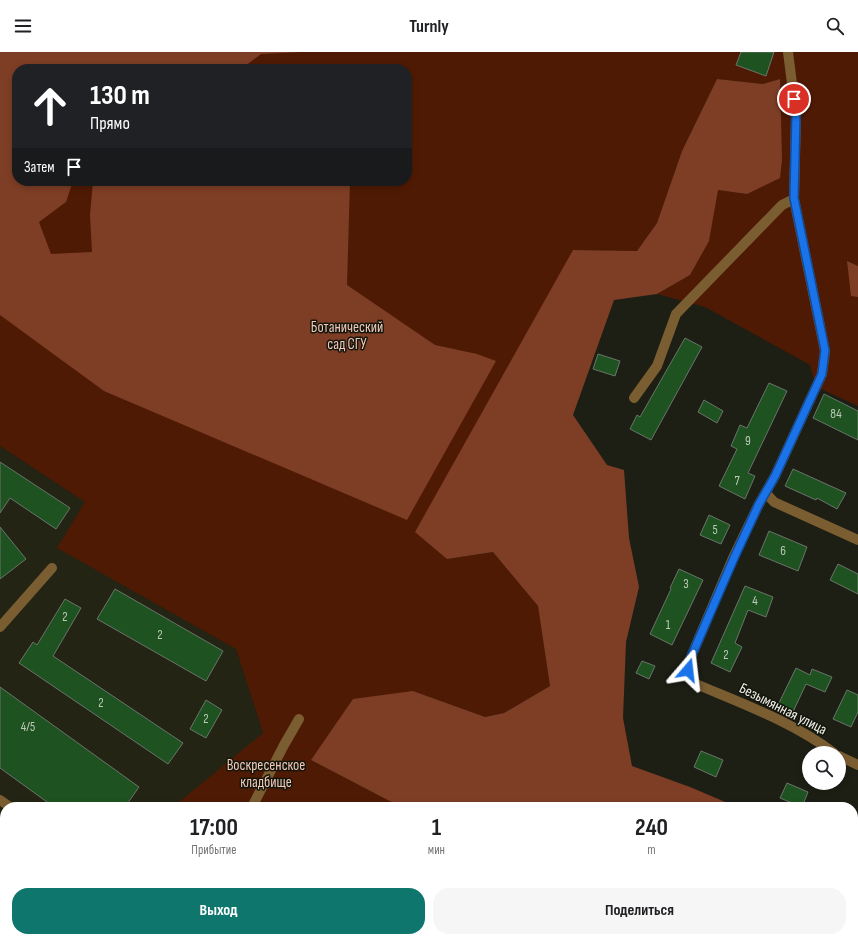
<!DOCTYPE html>
<html lang="ru">
<meta charset="utf-8">
<style>
:root{--surface:#fff;--page:#f6f6f6;--text:#202124;--muted:#757577;--accent:#0f766e}
body{margin:0;font-family:"Sofia Sans Condensed",sans-serif;background:var(--page);color:var(--text);height:100vh;display:flex;flex-direction:column;font-size:15px;white-space:nowrap}
*{box-sizing:border-box;margin:0}
p{font-size:13px;color:var(--muted)}
.icon{flex:none;width:22px;height:22px;fill:none;stroke:currentColor;stroke-width:2;stroke-linecap:round;stroke-linejoin:round}
.map{position:relative;flex:1;overflow:hidden}
.details{position:absolute;left:0px;top:750px;width:858px;height:140px;display:flex;flex-direction:column;background:var(--surface);border-radius:16px 16px 0 0;box-shadow:0 2px 6px #0003}
.details>*{flex:none}
.top-card{position:absolute;left:12px;top:12px;width:400px;height:122px;border-radius:16px;box-shadow:0 2px 6px #0003;background:#202124;color:#fff;overflow:hidden}
.buttons{position:absolute;left:802px;top:694px;display:grid;gap:8px}
.buttons a{display:grid;place-items:center;width:44px;height:44px;border-radius:50%;background:var(--surface);box-shadow:0 2px 6px #0003;font-size:20px}
.pin{position:absolute;display:grid;place-items:center;width:34px;height:34px;color:#fff;margin:-17px;border:2px solid #fff;border-radius:50%;box-shadow:0 1px 4px #0007}
.me{position:absolute;width:44px;margin:-22px;rotate:17deg;stroke-linejoin:round;filter:drop-shadow(0 0 3px #0008)}
.turn{display:flex;align-items:center;gap:14px;height:84px;padding:0 12px;font-size:18px}
.turn .icon{width:52px;height:52px;stroke-width:2.5}
.turn b{display:block;font-size:28px;line-height:34px}
.then{display:flex;align-items:center;height:38px;padding:0 12px;background:#0003;gap:8px;font-size:15px}
.eta{display:flex;justify-content:space-evenly;align-items:center;height:68px;text-align:center}
.eta b{font-size:24px;font-weight:700;line-height:28px}
.button{display:flex;gap:8px;margin-top:auto;padding:8px 12px}
.button a{flex:1;height:46px;border-radius:16px;background:var(--accent);color:#fff;font-size:16px;font-weight:700;line-height:46px;text-align:center}
.button a+a{background:var(--page);color:var(--text)}
header{display:flex;justify-content:space-between;align-items:center;height:52px;padding:0 12px;background:var(--surface);font-size:18px;font-weight:700}
.map>svg:first-child{display:block}
.built{fill:#232413}
.green{fill:#4f1a04;fill-rule:evenodd}
.forest{fill:#7e3e25}
.building{fill:#1e5220;stroke:#6b746b}
.lines{fill:none;stroke-linecap:round;stroke-linejoin:round}
.lane{stroke:#7b5d32;stroke-width:10}
.street{stroke:#7b5d32;stroke-width:10}
.route-casing{stroke:#114b97;stroke-width:10}
.route{stroke:#1a73e8;stroke-width:7}
.labels{text-anchor:middle;dominant-baseline:central;stroke-width:3;stroke-linejoin:round;paint-order:stroke}
.number-label{font-size:13px;fill:#bcc9b8}
.park-label{font-size:15px;fill:#f2c9bb;stroke:#14150b}
.street-label{font-size:15px;fill:#f1f1ea;stroke:#14150b}
</style>
<header><svg class="icon" aria-label="menu" viewBox="0 0 24 24"><path d="M4 6h16M4 12h16M4 18h16"/></svg>Turnly<svg class="icon" aria-label="search" viewBox="0 0 24 24"><circle cx="10" cy="10" r="6"/><path d="M15 15l6 6"/></svg></header>
<div class="map">
<svg width="858" height="890" viewBox="0 0 858 890">
<rect width="100%" height="100%" fill="#1d1e14"/>
<!-- built -->
<path class="built" d="M0,394L85,450L58,496L236,597L263,682L173,755H5V885H23L19,890H0Z"/>
<!-- green -->
<path class="green" d="M0,0H858V354L821,337L814,328L810,313L705,255L657,242L690,223L709,188L717,138L747,142L780,27L763,32L717,27L682,99L657,171L637,199L573,198L447,507L493,500L538,554L550,634L504,661L484,665L413,639L311,708L401,755H173L263,681L236,597L57,496L85,450L0,394ZM17,17H407V129H17Z
M23,885H653L662,890H19Z
M680,885H759L769,890H677Z"/>
<!-- forest -->
<path class="forest" d="M0,0H302L261,2L241,17H17V129H73L66,150L39,170L51,202L92,200L90,163L93,129H350L347,233L435,293L477,302L496,309L407,468L104,339L0,263Z
M717,27L763,32L780,27L782,108L780,126L747,142L718,138L709,189L690,223L657,242L614,248L573,363L607,413L624,418L629,486L639,535L626,590L623,666L632,714L690,735L737,755H401L311,708L353,647L413,639L485,665L504,661L550,634L538,554L493,500L447,507L415,480L573,198L637,199L657,171L682,99Z
M847,209L858,214V245L851,244Z
M759,885H841L851,890H769Z"/>
<!-- building -->
<path class="building" d="M741,0H774L766,24L736,13Z
M685,286L702,295L651,388L630,377L637,363L640,365Z
M598,302L620,309L615,324L593,317Z
M769,331L787,339L748,421L755,424L745,447L719,434L737,397L731,394L740,373L747,376Z
M824,342L858,359V388L813,366Z
M704,348L723,359L717,371L698,360Z
M0,410L70,456L56,477L10,446L0,461Z
M793,417L846,441L837,457L817,446L816,448L785,434Z
M709,463L730,473L721,492L700,483Z
M0,475L26,507L0,527Z
M769,479L807,495L798,519L759,503Z
M838,512L858,522V542L830,528Z
M679,517L703,528L672,593L650,582L671,537L670,536Z
M745,534L773,545L766,565L748,558L735,591L742,595L730,620L711,611Z
M115,537L223,599L206,629L97,567Z
M65,547L81,556L53,604L183,691L168,712L19,611L33,590L37,593Z
M642,609L655,614L649,627L636,621Z
M796,616L810,623L812,617L832,625L825,640L806,632L792,662L777,655Z
M0,635L139,735L125,755H54L0,716Z
M847,638L858,643V660L851,675L833,667Z
M206,648L222,658L206,686L190,677Z
M701,699L723,708L716,725L694,715Z
M787,731L808,740L802,755L780,746Z"/>
<g class="lines">
<!-- lane -->
<path class="lane" d="M788,0L796,63L794,147L825,299L822,322
M634,346L657,314L676,262L782,153L794,147
M0,575L52,516
M0,748L10,755
M252,755L284,693L299,667
M590,885V890
M57,890V885
M336,890L337,885"/>
<!-- street -->
<path class="street" d="M822,322L775,424L759,452L733,506L691,605L688,618L696,632C743,652 793,670 834,701
M766,441L774,450L858,488
M839,704L858,713"/>
</g>
<g class="lines">
<!-- route casing -->
<g class="route-casing">
<path id="route" d="M688,618L691,605L734,506L759,452L775,424L822,322L825,298L794,146L796,63L794,47"/>
</g>
<!-- route -->
<use href="#route" class="route"/>
</g>
<g class="labels">
<!-- number labels -->
<g class="number-label">
<text x="836" y="362">84</text>
<text x="748" y="389">9</text>
<text x="737" y="429">7</text>
<text x="715" y="478">5</text>
<text x="783" y="499">6</text>
<text x="686" y="532">3</text>
<text x="755" y="549">4</text>
<text x="65" y="565">2</text>
<text x="668" y="573">1</text>
<text x="160" y="583">2</text>
<text x="726" y="603">2</text>
<text x="101" y="651">2</text>
<text x="206" y="667">2</text>
<text x="28" y="675">4/5</text>
</g>
<!-- park labels -->
<g class="park-label">
<text x="347" y="275">Ботанический<tspan x="347" dy="17">сад СГУ</tspan></text>
<text x="266" y="713">Воскресенское<tspan x="266" dy="17">кладбище</tspan></text>
</g>
<!-- street labels -->
<g class="street-label">
<text transform="translate(783 657) rotate(27)">Безымянная улица</text>
</g>
</g>
</svg>
<div class="buttons">
<a><svg class="icon" aria-label="search" viewBox="0 0 24 24"><circle cx="10" cy="10" r="6"/><path d="M15 15l6 6"/></svg></a>
</div>
<div class="pin" style="left:794px;top:47px;background:#d93025"><svg class="icon" aria-label="arrive" viewBox="0 0 24 24"><path d="M6 21V4h12l-3 4 3 4H6"/></svg></div>
<svg class="me" style="left:688px;top:618px" viewBox="-20 -20 40 40"><path d="M0-17L14 15 0 8-14 15z" fill="#1a73e8" stroke="#fff" stroke-width="4"/></svg>
<div class="top-card">
<div class="turn"><svg class="icon" aria-label="ahead" viewBox="0 0 24 24"><path d="M12 20V5M6 11l6-6 6 6"/></svg><div><b>130 m</b>Прямо</div></div>
<div class="then">Затем<svg class="icon" aria-label="arrive" viewBox="0 0 24 24"><path d="M6 21V4h12l-3 4 3 4H6"/></svg></div>
</div>
<section class="details">
<div class="eta">
<div><b>17:00</b><p>Прибытие</p></div>
<div><b>1</b><p>мин</p></div>
<div><b>240</b><p>m</p></div>
</div>
<div class="button"><a>Выход</a><a>Поделиться</a></div>
</section>
</div>
